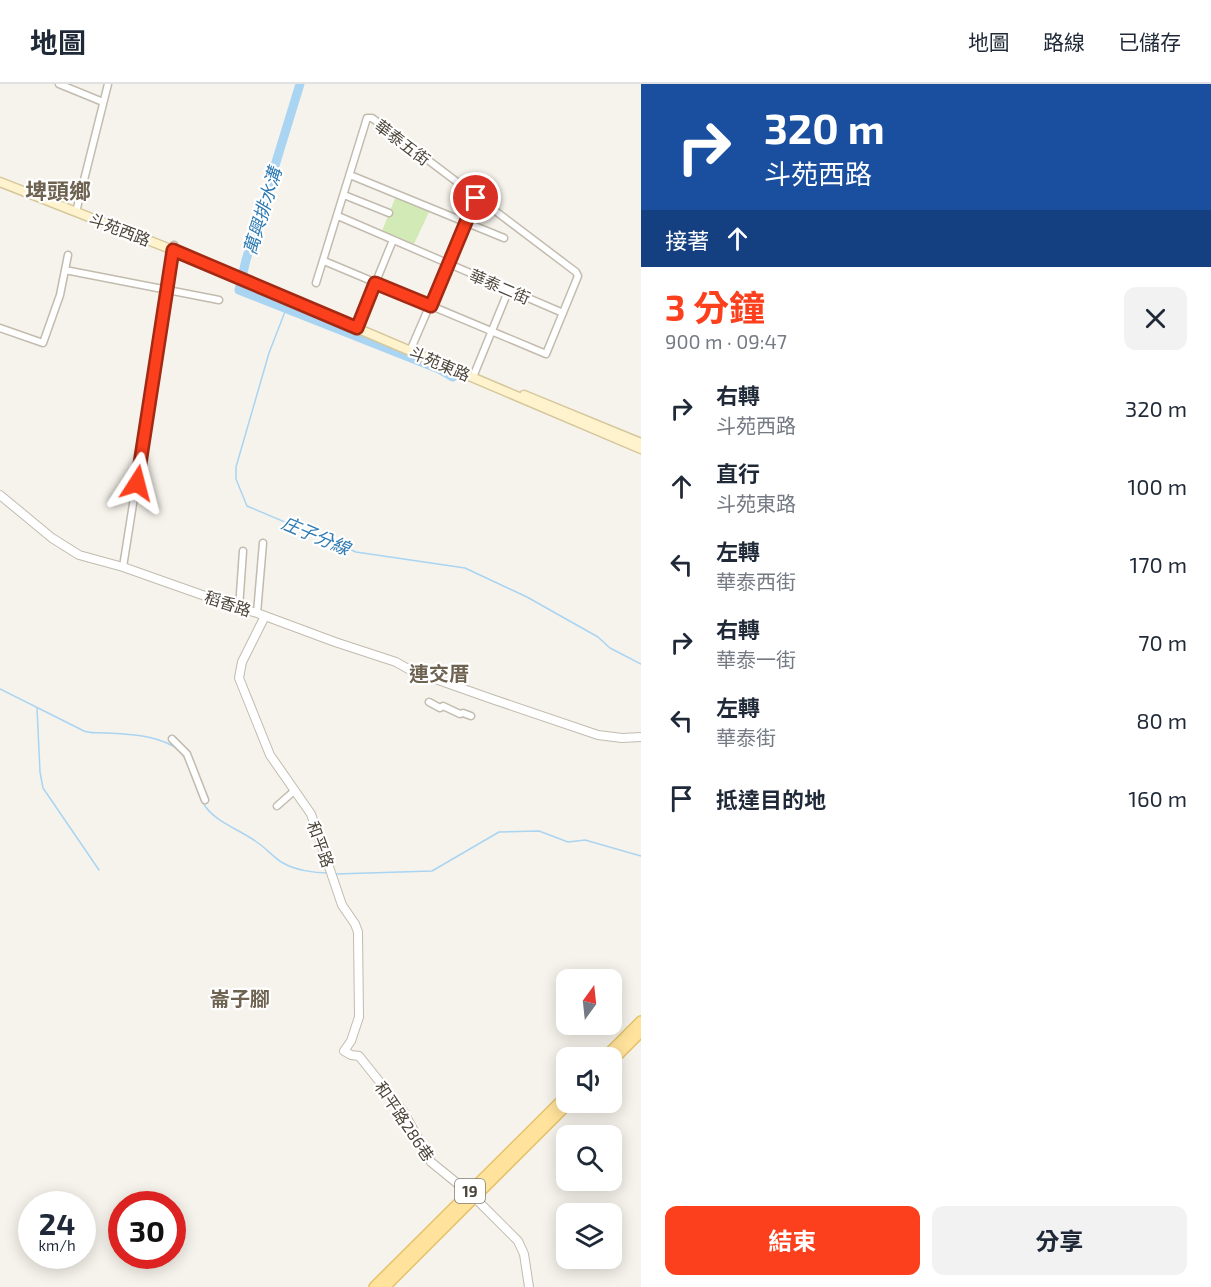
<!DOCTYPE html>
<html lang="zh-TW">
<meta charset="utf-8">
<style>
:root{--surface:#fff;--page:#f2f2f3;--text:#1f2937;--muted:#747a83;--line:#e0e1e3;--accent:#fc3f1d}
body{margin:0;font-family:"Exo 2","Noto Sans TC",sans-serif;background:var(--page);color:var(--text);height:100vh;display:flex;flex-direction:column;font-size:22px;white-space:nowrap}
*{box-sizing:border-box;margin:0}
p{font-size:20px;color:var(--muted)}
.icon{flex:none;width:33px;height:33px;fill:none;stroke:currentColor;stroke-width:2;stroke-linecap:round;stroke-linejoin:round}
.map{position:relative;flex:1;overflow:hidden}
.drawer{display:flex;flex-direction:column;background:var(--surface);width:570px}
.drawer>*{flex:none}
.guide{background:#1a4fa0;color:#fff;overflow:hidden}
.needle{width:39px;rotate:15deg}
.tools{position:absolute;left:556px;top:885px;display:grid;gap:12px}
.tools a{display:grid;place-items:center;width:66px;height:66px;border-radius:12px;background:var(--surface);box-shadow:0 3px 15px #0003;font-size:30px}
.speed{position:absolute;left:18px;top:1107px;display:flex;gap:12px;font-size:30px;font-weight:700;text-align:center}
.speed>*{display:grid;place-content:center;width:78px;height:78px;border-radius:50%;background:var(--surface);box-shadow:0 3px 15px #0003;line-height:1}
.speed small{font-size:15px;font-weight:400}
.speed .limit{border:9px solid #d22;background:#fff;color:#111}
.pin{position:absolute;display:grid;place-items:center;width:51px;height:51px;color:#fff;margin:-26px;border:3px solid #fff;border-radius:50%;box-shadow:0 2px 6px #0007}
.me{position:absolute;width:66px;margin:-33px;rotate:9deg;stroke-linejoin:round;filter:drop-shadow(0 0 4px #0008)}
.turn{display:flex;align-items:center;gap:21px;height:126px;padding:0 24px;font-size:27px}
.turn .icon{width:78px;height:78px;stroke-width:2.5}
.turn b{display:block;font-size:42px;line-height:51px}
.then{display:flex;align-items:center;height:57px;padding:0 24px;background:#0003;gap:12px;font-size:22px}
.round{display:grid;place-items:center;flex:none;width:63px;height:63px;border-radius:12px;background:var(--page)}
.overview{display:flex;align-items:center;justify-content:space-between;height:102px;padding:0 24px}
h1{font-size:36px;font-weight:700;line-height:45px;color:var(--accent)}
.cta{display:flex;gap:12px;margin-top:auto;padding:12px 24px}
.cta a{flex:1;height:69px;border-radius:12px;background:var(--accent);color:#fff;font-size:24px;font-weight:700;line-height:69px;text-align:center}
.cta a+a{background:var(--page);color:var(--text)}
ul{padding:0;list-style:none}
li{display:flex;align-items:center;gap:18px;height:78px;padding:0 24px}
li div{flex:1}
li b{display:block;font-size:22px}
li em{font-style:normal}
header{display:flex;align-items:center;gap:36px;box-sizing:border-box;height:84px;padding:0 30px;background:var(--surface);border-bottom:2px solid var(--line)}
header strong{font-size:28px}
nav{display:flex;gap:33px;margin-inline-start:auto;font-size:21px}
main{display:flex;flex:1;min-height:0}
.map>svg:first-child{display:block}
.green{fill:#d2eab5}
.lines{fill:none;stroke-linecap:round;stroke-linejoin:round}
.stream{stroke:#a9d4f2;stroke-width:1.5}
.river{stroke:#a9d4f2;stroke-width:9}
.minor-casing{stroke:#c2bbae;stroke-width:9}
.tertiary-casing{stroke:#c2bbae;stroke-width:10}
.secondary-casing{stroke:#d6c79b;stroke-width:11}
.primary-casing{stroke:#e6c16a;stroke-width:12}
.minor{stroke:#fff;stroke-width:6}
.tertiary{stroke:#fff;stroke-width:8}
.secondary{stroke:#fff3cd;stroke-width:8}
.primary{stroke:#ffe39c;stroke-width:9}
.route-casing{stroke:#a42913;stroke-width:15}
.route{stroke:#fc3f1d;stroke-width:10}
.labels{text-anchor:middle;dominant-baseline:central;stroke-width:4.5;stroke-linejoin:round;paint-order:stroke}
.shield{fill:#fff;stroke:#817c74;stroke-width:1.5}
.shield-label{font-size:15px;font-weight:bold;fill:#4b4439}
.street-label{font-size:16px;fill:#4b4439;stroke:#fff}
.water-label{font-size:18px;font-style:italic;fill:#2e7ab2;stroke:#fff}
.quarter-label{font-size:20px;font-weight:bold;fill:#6e6250;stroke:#fff}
.district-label{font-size:22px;font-weight:bold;fill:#6e6250;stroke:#fff}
</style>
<header>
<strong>地圖</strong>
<nav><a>地圖</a><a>路線</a><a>已儲存</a></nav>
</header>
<main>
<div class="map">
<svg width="641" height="1203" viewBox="0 0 641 1203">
<rect width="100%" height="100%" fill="#f6f3ec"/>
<!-- green -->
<path class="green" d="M396,112L430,126L414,160L382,147Z"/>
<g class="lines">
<!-- stream -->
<path class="stream" d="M286,225L269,269L236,383V395L247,422L356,468L465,484L527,513L598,553L610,564L641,580
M0,605L84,647C92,650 98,648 106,649C129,650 153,651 173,662C192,673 193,702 203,719C215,739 240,745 258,759C267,765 274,774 283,779C295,786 314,789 328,789
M37,624L40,688L43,704L99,786
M336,790L432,787L499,748L539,747L568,758L585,756L641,772"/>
<!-- river -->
<path class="river" d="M300,0L246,176L239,206L439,285L453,293"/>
<!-- minor casing -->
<g class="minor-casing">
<path id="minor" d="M59,0L103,18
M350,91L504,154
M344,111L389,129
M76,128L108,0
M338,132L563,229
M65,186L68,171
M316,199L367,34H372L387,45L576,188L578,192L546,270L324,177
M0,244L43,259L60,211L65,186L219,216
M357,244L393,156
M410,267L476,114
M473,293L509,205
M123,483L174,161
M239,524L243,467
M257,529L263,459
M429,618L440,624L443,622L460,630L463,629L471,632
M172,655L187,670L205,716
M277,722L294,707"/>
</g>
<!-- tertiary casing -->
<g class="tertiary-casing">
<path id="tertiary" d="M0,411L52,454L79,471L123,483L239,524L257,529L335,558L396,578L410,586L489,614L598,651L622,654L641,653
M265,532L242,578L239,594L270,671L311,730L342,821L355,840L358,848L359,933L351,957L344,967L351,971L359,972L403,1027L431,1078L474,1113L518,1157L524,1170L529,1203"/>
</g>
<!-- secondary casing -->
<g class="secondary-casing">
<path id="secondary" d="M0,98L173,166L641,365
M524,311L641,359"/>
</g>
<!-- primary casing -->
<g class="primary-casing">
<path id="primary" d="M604,974L641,937
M612,977L641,948
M374,1203L567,1011
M385,1203L570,1018"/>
</g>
<!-- minor -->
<use href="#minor" class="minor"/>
<!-- tertiary -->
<use href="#tertiary" class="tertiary"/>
<!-- secondary -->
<use href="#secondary" class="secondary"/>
<!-- primary -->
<use href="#primary" class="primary"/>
</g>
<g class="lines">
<!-- route casing -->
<g class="route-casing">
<path id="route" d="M137,399L173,166L357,244L375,199L431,222L476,114"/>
</g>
<!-- route -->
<use href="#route" class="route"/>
</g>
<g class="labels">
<!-- shield labels -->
<rect class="shield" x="455" y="1095" width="30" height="24" rx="4.5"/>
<g class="shield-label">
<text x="470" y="1107">19</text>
</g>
<!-- street labels -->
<g class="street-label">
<text transform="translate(403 58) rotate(37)">華泰五街</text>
<text transform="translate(120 145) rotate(21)">斗苑西路</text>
<text transform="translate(500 202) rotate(23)">華泰二街</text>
<text transform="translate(440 279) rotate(23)">斗苑東路</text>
<text transform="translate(228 519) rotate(18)">稻香路</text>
<text transform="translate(321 760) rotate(70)">和平路</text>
<text transform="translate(405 1037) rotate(56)">和平路286巷</text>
</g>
<!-- water labels -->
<g class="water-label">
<text transform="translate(262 127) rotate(-73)">萬興排水溝</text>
<text transform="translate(316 451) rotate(23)">庄子分線</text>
</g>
<!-- quarter labels -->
<g class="quarter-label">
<text x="439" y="589">連交厝</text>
<text x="240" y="914">崙子腳</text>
</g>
<!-- district labels -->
<g class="district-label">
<text x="58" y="106">埤頭鄉</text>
</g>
</g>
</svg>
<div class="tools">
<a><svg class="needle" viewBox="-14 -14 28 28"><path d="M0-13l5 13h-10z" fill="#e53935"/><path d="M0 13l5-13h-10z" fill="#747a83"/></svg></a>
<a><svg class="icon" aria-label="sound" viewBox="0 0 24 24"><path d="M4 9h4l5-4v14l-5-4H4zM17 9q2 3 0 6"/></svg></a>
<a><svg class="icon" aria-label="search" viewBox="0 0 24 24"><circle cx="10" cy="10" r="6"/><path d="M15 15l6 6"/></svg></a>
<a><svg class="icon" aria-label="layers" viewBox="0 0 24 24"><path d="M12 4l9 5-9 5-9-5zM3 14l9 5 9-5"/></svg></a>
</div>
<div class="speed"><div>24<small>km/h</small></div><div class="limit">30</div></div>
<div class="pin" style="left:476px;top:114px;background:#d93025"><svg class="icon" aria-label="arrive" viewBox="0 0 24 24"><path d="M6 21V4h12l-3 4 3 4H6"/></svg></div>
<svg class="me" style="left:137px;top:399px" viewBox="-20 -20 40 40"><path d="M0-17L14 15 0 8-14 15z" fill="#fc3f1d" stroke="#fff" stroke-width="4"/></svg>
</div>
<section class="drawer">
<div class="guide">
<div class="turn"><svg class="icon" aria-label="right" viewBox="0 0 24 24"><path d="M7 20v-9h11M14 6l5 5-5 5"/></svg><div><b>320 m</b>斗苑西路</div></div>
<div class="then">接著<svg class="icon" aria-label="ahead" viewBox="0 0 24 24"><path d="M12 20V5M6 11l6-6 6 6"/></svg></div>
</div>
<div class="overview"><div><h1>3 分鐘</h1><p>900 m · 09:47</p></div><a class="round"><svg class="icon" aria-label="close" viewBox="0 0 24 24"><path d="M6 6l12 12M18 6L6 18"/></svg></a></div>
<ul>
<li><svg class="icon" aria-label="right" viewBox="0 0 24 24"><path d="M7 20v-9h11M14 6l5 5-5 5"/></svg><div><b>右轉</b><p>斗苑西路</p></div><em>320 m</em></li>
<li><svg class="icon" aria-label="ahead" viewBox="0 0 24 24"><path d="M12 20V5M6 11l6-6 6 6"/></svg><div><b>直行</b><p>斗苑東路</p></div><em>100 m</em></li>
<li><svg class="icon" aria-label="left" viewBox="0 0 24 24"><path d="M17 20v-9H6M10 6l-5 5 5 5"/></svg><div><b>左轉</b><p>華泰西街</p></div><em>170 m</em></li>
<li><svg class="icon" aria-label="right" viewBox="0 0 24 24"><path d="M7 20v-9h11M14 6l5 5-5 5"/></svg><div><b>右轉</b><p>華泰一街</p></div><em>70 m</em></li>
<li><svg class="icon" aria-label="left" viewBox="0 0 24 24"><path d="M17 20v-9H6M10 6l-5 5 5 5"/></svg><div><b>左轉</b><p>華泰街</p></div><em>80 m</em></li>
<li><svg class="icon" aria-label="arrive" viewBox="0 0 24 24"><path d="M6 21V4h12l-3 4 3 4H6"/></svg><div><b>抵達目的地</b></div><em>160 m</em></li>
</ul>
<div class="cta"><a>結束</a><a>分享</a></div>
</section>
</main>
